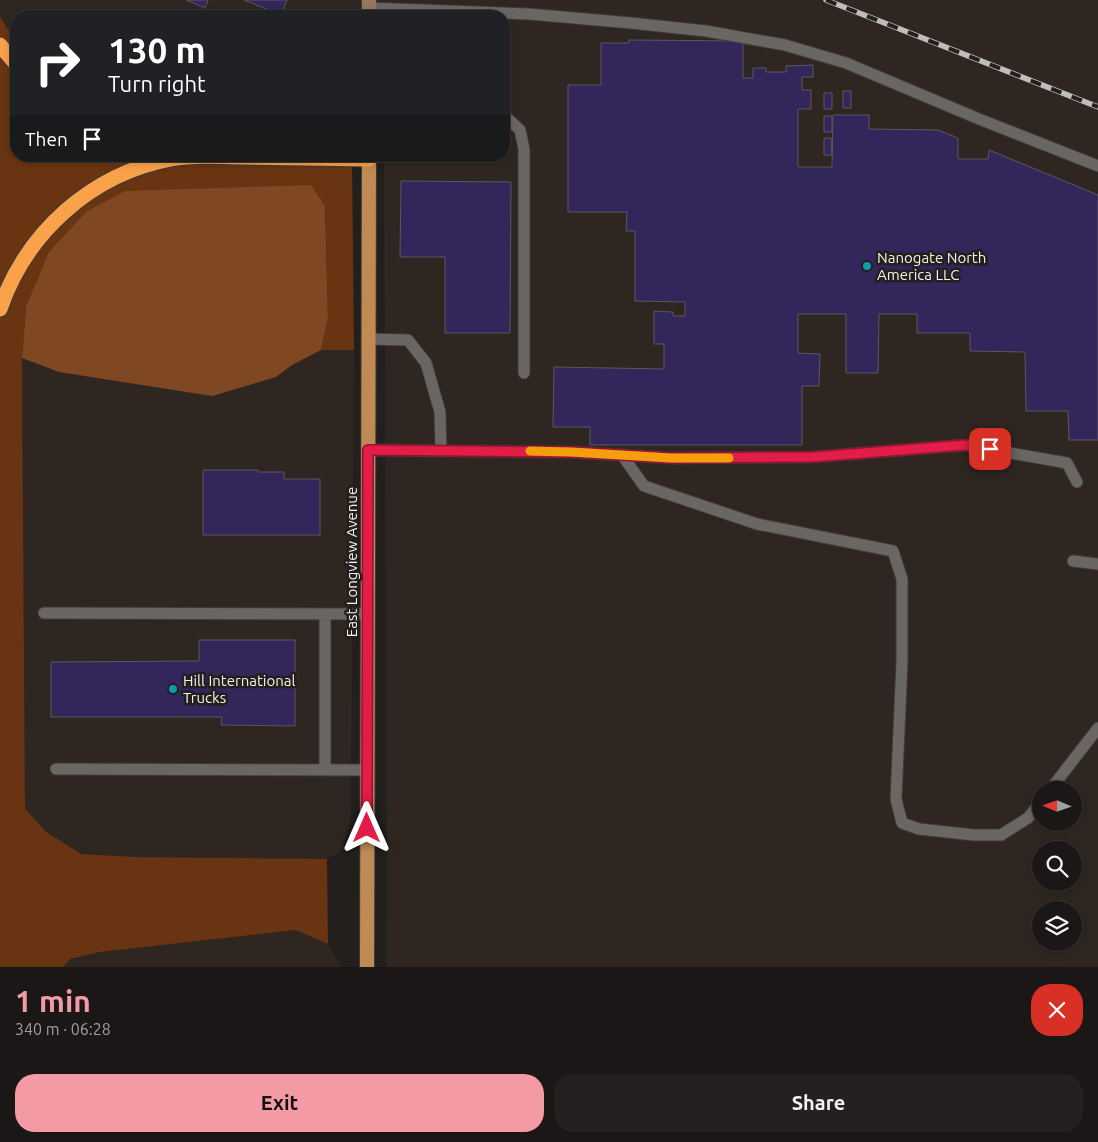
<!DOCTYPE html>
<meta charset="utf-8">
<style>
:root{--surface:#1a1716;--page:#23201f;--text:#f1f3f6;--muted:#9f9fa1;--line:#383635;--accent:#f49aa5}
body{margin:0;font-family:Ubuntu,sans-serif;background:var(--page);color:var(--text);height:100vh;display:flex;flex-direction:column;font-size:19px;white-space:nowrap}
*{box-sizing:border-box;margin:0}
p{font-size:16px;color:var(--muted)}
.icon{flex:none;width:28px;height:28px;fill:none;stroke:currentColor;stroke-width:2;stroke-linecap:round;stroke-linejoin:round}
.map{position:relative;height:967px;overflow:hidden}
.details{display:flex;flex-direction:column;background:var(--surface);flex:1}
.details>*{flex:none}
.hud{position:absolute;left:10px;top:10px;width:500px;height:152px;border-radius:20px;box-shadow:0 2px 8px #0003,0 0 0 1px var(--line);background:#202124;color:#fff;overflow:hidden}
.needle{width:32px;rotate:272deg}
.tools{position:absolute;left:1032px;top:781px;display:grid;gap:10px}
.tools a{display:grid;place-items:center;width:50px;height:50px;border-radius:50%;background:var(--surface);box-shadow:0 2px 8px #0003,0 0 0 1px var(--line);font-size:25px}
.pin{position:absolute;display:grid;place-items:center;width:42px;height:42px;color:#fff;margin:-21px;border-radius:10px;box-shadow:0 2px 8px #0006}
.me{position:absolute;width:55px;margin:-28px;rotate:0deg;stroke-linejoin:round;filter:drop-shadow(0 0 4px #0008)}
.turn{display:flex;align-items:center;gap:18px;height:105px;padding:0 15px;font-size:22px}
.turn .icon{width:65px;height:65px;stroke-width:2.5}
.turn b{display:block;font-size:35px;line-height:42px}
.then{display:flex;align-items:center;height:48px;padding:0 15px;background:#0003;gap:10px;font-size:19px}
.round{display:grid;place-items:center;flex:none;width:52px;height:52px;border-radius:20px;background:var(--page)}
.summary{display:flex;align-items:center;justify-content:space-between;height:85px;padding:0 15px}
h1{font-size:30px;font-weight:700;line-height:38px;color:var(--accent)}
.primary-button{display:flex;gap:10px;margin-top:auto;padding:10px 15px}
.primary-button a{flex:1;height:58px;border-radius:20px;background:var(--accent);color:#111;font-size:20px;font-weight:700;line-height:58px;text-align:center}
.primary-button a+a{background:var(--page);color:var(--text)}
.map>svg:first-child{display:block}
.built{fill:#2f2621;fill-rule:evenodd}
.green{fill:#693411}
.forest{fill:#804723}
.building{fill:#32265b;stroke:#59595d}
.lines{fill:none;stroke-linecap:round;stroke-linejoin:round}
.service-casing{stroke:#3e3c3a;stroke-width:13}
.secondary-casing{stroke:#3e3c3a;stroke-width:16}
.primary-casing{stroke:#3e3c3a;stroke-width:16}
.motorway-casing{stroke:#3e3c3a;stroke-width:17}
.service{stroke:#6a6664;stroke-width:11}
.secondary{stroke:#95785c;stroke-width:14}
.primary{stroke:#c08a54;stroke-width:14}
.motorway{stroke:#faa24a;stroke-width:15}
.rail-casing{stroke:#c0bebd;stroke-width:5.5}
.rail{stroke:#221f1d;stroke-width:4;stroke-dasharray:11;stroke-linecap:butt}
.route-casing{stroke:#92132f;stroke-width:12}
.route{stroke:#e11d48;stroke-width:9}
.slow{stroke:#f59e0b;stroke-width:9}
.culture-dot{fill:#0f9aa8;stroke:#221f1d;stroke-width:2}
.labels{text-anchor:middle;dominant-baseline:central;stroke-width:5;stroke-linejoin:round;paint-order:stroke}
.poi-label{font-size:15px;fill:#f3f1f0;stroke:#221f1d;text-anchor:start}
.street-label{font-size:15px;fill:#f3f1f0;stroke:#221f1d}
</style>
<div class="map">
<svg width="1098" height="967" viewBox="0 0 1098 967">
<rect width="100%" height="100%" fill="#221f1d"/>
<!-- built -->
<path class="built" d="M0,0H1098V967H387L384,156H504V16H16V39L9,31L0,16ZM1041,790H1074V822H1041ZM1041,850H1074V882H1041ZM1041,910H1074V942H1041Z
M321,350H354L351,820L341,852L327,859L136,857L81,854L45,831L25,808L22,358L59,372L276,377L292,365Z
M296,930L328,944L342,967H63L70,959L100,952Z"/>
<!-- green -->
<path class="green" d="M0,16L9,31L16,39V156H352L354,350H321L328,318L325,206L26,307L22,358L25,808L45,831L81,854L136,857L327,859L328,944L296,930L100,952L70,959L63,967H0Z"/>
<!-- forest -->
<path class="forest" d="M311,185L325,206L328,318L321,350L292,365L276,377L212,396L59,372L22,358L26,307L49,252L86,212L125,191Z"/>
<!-- building -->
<path class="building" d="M186,0H208L205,8Z
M244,0H287L281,15Z
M629,40L743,41V78H753V68H766V72H786V66L813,65V77H802V90H811V109H798V167H832L833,115H869V129L938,130L958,138V159H988L989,150L1098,195V440H1069L1068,411H1026L1025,352L970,351V333H917V314H879L878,373H846V314H798V353L820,354L819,386H802V445H590V427H553L554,367L664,369V344H654V311L673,312V316H685V302L635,301V231H626L627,212H568V85H601V43H629Z
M843,91H851V108H843Z
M824,93H832V109H824Z
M824,116H832V132H824Z
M824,138H831L832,155H824Z
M401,181L511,182L510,333H445V257H400Z
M203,470H258V472H284V479H320V535H203Z
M199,640H295V726L221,725L222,717H51V662L199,661Z"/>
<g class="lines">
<!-- service casing -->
<g class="service-casing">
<path id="service" d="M369,8L529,14L631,23L706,31L785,45L846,63L979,119L1098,166
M504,115L520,130L524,149V373
M368,339L408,340L426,363L440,412L441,451
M368,450L571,452L671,458L813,457L965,445L1067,463L1077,482
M622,455L644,486L757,524L893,551L902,579V662L896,799L902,823L919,829L974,835H1001L1028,818L1041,801
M1073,561L1098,564
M44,613L367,614
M56,769L367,770
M325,769V614
M1050,790L1098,728"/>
</g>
<!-- secondary casing -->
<g class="secondary-casing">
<path id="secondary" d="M369,16V0"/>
</g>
<!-- primary casing -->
<g class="primary-casing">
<path id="primary" d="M367,967L369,156"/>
</g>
<!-- motorway casing -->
<g class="motorway-casing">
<path id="motorway" d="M0,45L16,64
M0,309C26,233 91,174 171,159C194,154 220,157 243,157C285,158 327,158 369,159"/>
</g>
<!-- service -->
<use href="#service" class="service"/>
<!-- secondary -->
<use href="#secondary" class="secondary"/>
<!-- primary -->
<use href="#primary" class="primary"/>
<!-- motorway -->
<use href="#motorway" class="motorway"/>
<!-- rail casing -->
<g class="rail-casing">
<path id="rail" d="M826,0L1098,107"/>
</g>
<!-- rail -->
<use href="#rail" class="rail"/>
</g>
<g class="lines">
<!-- route casing -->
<g class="route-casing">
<path id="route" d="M367,828L368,450L571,452L671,458L813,457L965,445L990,449"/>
</g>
<!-- route -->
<use href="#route" class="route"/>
<!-- slow -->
<path class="slow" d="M530,451L571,452L671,458H729"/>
</g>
<!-- markers -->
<g class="culture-dot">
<circle cx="867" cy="266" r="5"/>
<circle cx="173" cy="689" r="5"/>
</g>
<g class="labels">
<!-- poi labels -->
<g class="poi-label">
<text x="877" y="257">Nanogate North<tspan x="877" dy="17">America LLC</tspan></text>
<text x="183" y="680">Hill International<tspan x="183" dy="17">Trucks</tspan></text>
</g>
<!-- street labels -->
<g class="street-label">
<text transform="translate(351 562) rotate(-90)">East Longview Avenue</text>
</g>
</g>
</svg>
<div class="tools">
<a><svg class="needle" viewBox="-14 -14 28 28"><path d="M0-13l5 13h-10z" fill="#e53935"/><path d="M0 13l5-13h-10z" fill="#9f9fa1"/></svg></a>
<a><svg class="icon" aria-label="search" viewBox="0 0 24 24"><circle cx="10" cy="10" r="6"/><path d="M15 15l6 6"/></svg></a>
<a><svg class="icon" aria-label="layers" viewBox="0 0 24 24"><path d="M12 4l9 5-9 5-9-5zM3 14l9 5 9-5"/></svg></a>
</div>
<div class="pin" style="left:990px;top:449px;background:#d93025"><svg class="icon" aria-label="arrive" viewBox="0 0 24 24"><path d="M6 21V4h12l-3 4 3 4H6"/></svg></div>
<svg class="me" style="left:367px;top:828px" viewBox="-20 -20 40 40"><path d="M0-17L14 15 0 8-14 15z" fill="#e11d48" stroke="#fff" stroke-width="4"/></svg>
<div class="hud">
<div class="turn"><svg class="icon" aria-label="right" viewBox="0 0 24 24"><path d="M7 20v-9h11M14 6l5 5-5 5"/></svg><div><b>130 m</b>Turn right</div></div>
<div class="then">Then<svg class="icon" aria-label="arrive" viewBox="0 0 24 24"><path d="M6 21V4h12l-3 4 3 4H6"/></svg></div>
</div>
</div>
<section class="details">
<div class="summary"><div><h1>1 min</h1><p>340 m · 06:28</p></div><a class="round" style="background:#d93025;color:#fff"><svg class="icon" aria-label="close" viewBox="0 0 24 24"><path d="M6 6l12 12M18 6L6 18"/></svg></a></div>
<div class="primary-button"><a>Exit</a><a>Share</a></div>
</section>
